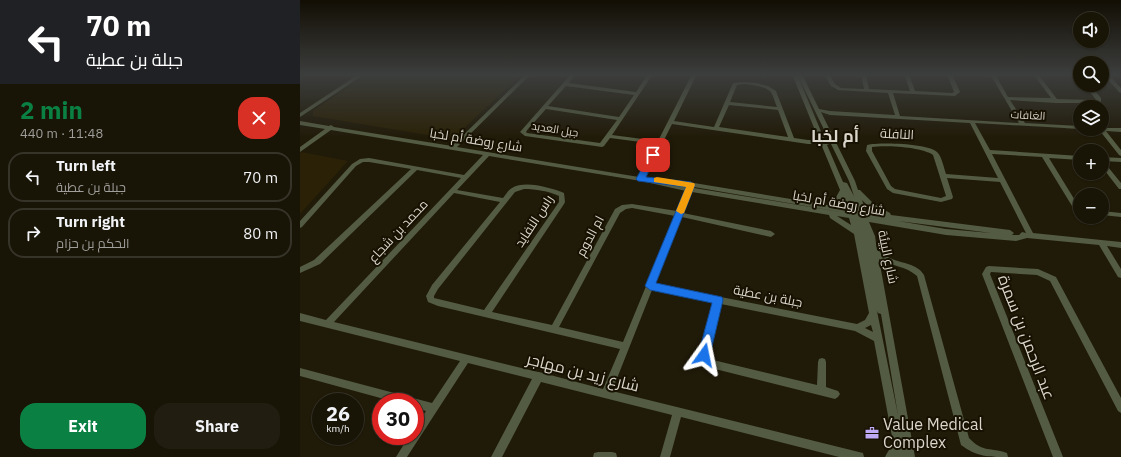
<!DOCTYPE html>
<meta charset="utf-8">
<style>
:root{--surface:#181406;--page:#211d10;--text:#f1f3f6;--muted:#9f9e9b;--line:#363328;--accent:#0b8043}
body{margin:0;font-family:"IBM Plex Sans",Cairo,sans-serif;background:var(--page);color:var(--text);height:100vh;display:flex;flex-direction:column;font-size:15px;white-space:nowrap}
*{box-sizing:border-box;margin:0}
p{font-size:13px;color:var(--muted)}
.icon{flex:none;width:22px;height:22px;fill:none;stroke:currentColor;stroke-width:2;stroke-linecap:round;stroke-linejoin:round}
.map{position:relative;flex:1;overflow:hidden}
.side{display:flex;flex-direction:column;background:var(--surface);width:300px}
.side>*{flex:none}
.hud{background:#202124;color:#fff;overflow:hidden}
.controls{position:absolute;left:773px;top:12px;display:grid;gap:8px}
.controls a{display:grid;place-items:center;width:36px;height:36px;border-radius:50%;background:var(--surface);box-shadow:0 1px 3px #0004,0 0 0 1px var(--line);font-size:20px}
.speed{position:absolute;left:12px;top:393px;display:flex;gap:8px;font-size:20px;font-weight:700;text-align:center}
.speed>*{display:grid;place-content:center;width:52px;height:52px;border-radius:50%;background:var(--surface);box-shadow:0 1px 3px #0004,0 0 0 1px var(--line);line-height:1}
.speed small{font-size:10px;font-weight:400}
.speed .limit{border:6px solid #d22;background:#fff;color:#111}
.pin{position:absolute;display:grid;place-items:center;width:34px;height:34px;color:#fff;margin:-17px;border-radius:8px;box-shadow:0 2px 6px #0006}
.me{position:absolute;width:44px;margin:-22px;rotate:12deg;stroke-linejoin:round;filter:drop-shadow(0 0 3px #0008)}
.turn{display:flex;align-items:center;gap:14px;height:84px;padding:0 20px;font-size:18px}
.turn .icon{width:52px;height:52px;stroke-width:2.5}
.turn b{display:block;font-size:28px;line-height:34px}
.round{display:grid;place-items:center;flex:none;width:42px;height:42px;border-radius:16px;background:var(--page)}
.headline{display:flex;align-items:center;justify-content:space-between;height:68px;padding:0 20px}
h1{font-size:24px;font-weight:700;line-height:30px;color:var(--accent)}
.action{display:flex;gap:8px;margin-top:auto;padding:8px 20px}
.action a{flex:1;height:46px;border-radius:16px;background:var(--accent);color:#fff;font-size:16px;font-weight:700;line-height:46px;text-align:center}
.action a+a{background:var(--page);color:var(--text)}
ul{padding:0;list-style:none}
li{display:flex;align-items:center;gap:12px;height:50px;margin:0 8px 6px;padding:0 12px;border:2px solid var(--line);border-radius:16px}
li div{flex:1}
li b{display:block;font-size:15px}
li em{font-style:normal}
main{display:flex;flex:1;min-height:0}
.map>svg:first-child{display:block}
.built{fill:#2a2107}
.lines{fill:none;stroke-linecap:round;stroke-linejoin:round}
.minor{fill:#535b42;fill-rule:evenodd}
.route{fill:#1a73e8;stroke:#114b97}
.slow{fill:#f59e0b}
.labels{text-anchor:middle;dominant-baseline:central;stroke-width:4;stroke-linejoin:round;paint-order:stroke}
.far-street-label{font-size:11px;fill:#dad6cb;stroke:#171102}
.street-label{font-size:13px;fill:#dad6cb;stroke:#171102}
.near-street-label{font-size:16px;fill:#dad6cb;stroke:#171102}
.near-poi-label{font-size:16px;fill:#dad6cb;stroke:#171102;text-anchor:start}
.district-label{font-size:17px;font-weight:bold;fill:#dad6cb;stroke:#171102}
</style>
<main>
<section class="side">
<div class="hud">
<div class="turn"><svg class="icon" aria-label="left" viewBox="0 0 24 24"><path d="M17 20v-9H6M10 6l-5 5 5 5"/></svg><div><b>70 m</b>جبلة بن عطية</div></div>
</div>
<div class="headline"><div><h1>2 min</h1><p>440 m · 11:48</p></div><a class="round" style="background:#d93025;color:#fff"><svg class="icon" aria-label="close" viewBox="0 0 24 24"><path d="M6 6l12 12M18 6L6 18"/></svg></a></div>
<ul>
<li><svg class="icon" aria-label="left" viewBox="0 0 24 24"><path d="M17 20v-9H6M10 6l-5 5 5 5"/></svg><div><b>Turn left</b><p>جبلة بن عطية</p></div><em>70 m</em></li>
<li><svg class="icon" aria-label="right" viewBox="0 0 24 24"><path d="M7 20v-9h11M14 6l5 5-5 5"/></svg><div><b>Turn right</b><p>الحكم بن حزام</p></div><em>80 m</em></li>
</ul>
<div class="action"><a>Exit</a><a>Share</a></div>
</section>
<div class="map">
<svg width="821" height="457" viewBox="0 0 821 457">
<rect width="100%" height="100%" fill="#201a08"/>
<!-- built -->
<path class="built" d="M67,74H222L156,136L145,138L13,116V111Z
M2,152L48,161L0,214V153Z"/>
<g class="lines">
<!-- minor -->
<path class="minor" d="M59,74H65L0,117V113Z
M226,74H231L157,147L339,177L356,144L310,138L304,146L302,147L225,136L220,132L271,74H276L269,83L336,92L348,74H353L312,135L358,141L392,74H397L374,121L414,127L433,83L444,82L456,83L468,86L476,91L494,138L508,140H519L492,74H497L525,141L529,144L527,145L543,182L547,183L554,196L549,181L497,74H502L519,109L530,111L595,115L588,93L538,90L531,86L524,74H529L535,84L541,88L564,89L561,74H566L569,89L610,91L604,74H609L615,91L652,93L654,92L647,74H652L660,92L655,96L593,93L600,116L719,123L690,74H695L708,97L751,98L733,74H738L757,99L796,100L785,85H790L801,98V103H756L710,100L725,123L780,126V129H782L675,123L690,150L780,156V160L749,158L776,202L780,205V211L772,206L742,157L692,154L733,233L821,242V248L807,246L821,269V278L818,277L799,245L727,238L716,241L646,235L569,222L575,236L577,250C582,252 585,256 590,258C602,264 617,263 624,275L669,438C683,453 691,447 707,453L708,457C688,457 677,457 661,445L617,276C606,266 591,266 579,259L615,457H585C587,452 591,448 593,442L574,341L555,331L421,304L408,350L410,358L413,360L517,385L518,362L519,359L522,358L525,359L526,362V387L538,391L540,394L538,397L535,399L407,367L402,360L400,350L413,302L352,290L312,391L559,452L563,453L564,457H539L381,417L370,457H360L372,415L241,382L202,457H191L232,379L168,363L107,457H96L109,436H115V427L126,411L115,408V402H95L0,376V368L132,403L160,361L0,321V313L26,320L161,178L117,170L20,264L0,273V267L14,260L111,169L69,162H63L56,166L2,227L0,228V221L52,164L60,159L69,158L164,175L183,155L31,130L0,152V147L25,129L0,125V121L29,126L31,125L34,127L152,146ZM444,84C452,85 468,86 472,94C474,98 475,103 477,107L430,102L437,85ZM266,86L334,95L319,117L248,106ZM429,105L478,110L488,137L419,127ZM246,109L317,120L300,143L227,133L226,132L228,129ZM521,112L530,115L670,123L698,178L646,174C644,168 642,158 638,153C630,143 579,142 567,145L566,151L587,189L593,193L641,202L652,199L653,197L647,178L700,182L726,233L722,232L719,235H712L714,233L710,230L591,215L590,213L574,204L560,190H558L555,181ZM372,124L508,144H521L540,190L535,199L527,205L394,183L389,184L388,187L345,178ZM572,147C586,145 622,147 633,155L646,196L641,198L595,189L591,186L572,151ZM189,156L341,181L386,191L377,211L332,204L322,205L315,209L252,325L192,312L264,204L265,202L264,193C251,188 225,180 212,188C208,190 206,195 203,198L157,190ZM394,187L547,213L394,188ZM224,189C236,189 248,191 259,196V202L184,310L134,298V296L138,289L215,192ZM392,192L529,215L530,218L554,234L569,313L565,320L557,324L355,284L382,217L471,237L475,234L471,231L383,213ZM154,193L200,202L132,285L126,296L128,302L138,306L320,349L303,389L239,372H238L34,322ZM542,198L546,208L534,206L540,202ZM562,200L570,208L580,214L566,211ZM332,208L375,216L323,342L259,327L320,213L326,209ZM537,216L549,218L551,225ZM598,221L691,233L646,229ZM577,311L578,313L581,314L598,415ZM571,325L573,332L565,328Z
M776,74H780V78H778Z
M803,74H808L821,88V93L819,92Z
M802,128H821V132L806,131L821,150V156L819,155L800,131L794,130L793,129H802Z
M802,157L821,158V162L802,161Z
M802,161L804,162L821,183V189H819L802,167Z
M802,211L821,213V217L802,215Z
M689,266L738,269L756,277L821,398V413L818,411L750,281L737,275L691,272L690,274L763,457H753L682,274L686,267Z
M298,452H312L316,453L317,457H293L294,453Z"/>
</g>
<!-- sky -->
<linearGradient id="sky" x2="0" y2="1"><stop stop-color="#120e04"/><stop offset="0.54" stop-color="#3c3e3d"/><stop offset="1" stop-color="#3c3e3d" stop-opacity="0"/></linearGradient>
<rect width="821" height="138" fill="url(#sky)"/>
<!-- route -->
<path class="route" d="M353,152L357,155L346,177L391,182L395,185L356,283L422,297L423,300L410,355L408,359L404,360L400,359L398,355L412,303L350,290L345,286L386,187L338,181L336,179L349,155Z"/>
<!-- slow -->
<path class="slow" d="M357,177L394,183L395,185L384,213L381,214L376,211L386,187L354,182V178Z"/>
<!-- icons -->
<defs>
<g id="office-bare" transform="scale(1.08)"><path d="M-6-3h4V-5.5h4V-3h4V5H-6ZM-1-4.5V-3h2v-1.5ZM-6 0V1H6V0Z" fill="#bda9f5" stroke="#171102" stroke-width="2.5" paint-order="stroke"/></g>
</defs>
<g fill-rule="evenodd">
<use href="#office-bare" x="572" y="433"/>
</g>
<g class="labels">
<!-- far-street labels -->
<g class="far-street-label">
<text transform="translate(728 115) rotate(3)">الغافات</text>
<text transform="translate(255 129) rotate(9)">جبل العديد</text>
</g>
<!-- street labels -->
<g class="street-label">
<text transform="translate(597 134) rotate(3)">النافلة</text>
<text transform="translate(176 140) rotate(9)">شارع روضة أم لخبا</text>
<text transform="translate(539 203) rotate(10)">شارع روضة أم لخبا</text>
<text transform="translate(234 221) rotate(-57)">راس النفايد</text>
<text transform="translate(98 231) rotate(-47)">محمد بن شجاع</text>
<text transform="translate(290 236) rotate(-62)">ام الدوم</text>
<text transform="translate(588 257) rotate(78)">شارع البيئة</text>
<text transform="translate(468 296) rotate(11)">جبلة بن عطية</text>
</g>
<!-- near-street labels -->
<g class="near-street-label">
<text transform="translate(727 337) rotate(69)">عبد الرحمن بن سمرة</text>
<text transform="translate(283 372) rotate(14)">شارع زيد بن مهاجر</text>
</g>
<!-- near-poi labels -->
<g class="near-poi-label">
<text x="583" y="424">Value Medical<tspan x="583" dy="18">Complex</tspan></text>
</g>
<!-- district labels -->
<g class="district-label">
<text x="535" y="136">أم لخبا</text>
</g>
</g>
</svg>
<div class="controls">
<a><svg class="icon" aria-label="sound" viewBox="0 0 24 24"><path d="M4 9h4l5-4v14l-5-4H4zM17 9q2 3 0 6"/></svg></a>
<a><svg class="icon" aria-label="search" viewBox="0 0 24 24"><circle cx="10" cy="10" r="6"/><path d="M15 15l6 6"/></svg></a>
<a><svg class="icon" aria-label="layers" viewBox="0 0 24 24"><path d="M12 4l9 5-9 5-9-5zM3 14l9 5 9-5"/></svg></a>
<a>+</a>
<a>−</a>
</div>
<div class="speed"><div>26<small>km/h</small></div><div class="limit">30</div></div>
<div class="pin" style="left:353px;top:155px;background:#d93025"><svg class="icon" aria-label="arrive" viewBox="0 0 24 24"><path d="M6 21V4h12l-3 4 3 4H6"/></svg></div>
<svg class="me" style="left:404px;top:355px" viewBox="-20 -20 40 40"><path d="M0-17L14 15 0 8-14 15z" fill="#1a73e8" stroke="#fff" stroke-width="4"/></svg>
</div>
</main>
